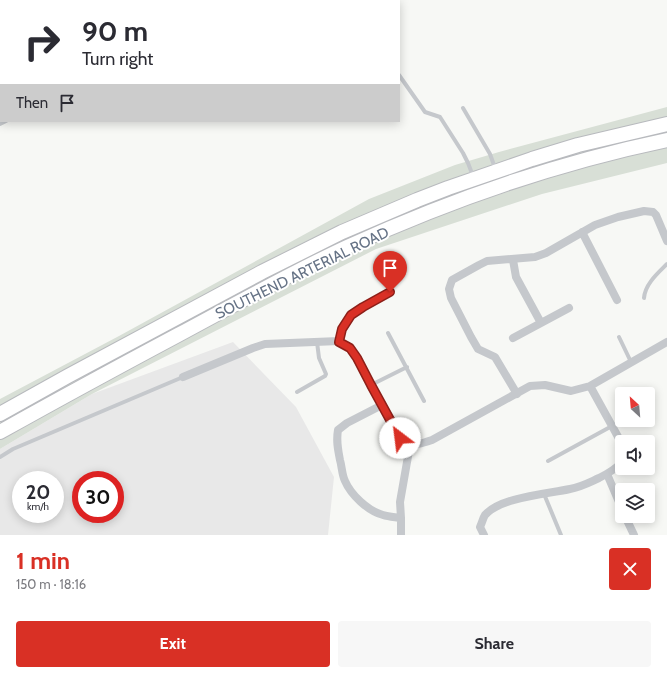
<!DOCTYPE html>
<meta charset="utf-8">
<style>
:root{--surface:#fff;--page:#f7f7f7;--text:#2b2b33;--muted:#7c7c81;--accent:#d93025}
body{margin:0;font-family:Cabin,sans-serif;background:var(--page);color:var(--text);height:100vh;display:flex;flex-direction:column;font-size:15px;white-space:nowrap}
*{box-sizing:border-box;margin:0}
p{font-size:13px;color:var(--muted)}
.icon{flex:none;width:22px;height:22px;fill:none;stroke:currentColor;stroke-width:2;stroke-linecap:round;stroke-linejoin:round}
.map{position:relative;height:535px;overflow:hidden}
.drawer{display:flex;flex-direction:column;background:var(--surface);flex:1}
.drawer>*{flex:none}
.guide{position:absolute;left:0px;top:0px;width:400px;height:122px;box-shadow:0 2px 10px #0003;background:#fff;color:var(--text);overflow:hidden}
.needle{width:26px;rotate:334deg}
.tools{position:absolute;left:615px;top:387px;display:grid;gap:8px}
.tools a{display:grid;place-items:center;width:40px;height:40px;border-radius:4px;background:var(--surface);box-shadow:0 2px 10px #0003;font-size:20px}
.speed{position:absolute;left:12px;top:471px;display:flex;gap:8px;font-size:20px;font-weight:700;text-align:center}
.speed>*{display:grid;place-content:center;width:52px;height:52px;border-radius:50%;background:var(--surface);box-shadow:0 2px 10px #0003;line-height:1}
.speed small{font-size:10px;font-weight:400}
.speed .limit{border:6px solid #d22;background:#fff;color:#111}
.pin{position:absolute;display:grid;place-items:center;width:34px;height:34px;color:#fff;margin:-41px -17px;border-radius:50% 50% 50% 0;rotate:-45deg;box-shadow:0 0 4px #0007}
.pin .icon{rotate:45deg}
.me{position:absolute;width:44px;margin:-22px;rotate:330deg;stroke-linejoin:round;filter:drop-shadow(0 0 3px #0008)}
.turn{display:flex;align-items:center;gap:14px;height:84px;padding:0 16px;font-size:18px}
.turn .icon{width:52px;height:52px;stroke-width:2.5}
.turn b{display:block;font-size:28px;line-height:34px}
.then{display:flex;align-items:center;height:38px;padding:0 16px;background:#0003;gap:8px;font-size:15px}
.round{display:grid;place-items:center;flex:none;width:42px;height:42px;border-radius:4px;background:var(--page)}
.head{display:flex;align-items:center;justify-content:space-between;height:68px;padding:0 16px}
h1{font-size:24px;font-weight:700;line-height:30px;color:var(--accent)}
.cta{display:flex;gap:8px;margin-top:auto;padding:8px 16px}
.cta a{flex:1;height:46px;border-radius:4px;background:var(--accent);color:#fff;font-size:16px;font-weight:700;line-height:46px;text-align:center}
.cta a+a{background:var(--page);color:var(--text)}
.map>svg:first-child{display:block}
.built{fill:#e8e8e8;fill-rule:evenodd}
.green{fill:#d8dfd6}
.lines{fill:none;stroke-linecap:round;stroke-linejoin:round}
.trunk-casing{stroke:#b8babe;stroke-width:16}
.service{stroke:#c5c8cc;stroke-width:4}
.minor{stroke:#c5c8cc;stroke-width:8}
.tertiary{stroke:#c5c8cc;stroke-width:10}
.trunk{stroke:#fff;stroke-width:14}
.route-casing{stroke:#8d1f18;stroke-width:10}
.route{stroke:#d93025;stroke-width:7}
.labels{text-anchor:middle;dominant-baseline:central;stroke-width:4;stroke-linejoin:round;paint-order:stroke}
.street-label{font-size:15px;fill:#667386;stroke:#fff}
</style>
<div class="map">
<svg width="667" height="535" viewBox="0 0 667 535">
<rect width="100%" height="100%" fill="#f7f8f5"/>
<!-- built -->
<path class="built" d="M233,342L296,407L334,477L328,535H0V449L92,394ZM21,480H55V514H21ZM81,480H115V514H81Z"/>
<!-- green -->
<path class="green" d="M667,107V163L542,194L376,249L92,394L0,449V399L119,336L369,199L455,165L499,152Z"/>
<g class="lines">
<!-- trunk casing -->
<g class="trunk-casing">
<path id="trunk" d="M0,414L68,376L262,272L342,232L417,200L448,188L532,159L578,145L667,124
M0,432C59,399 118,367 178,335C234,305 289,274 347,247C450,200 556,163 667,140"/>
</g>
<!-- service -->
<path class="service" d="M386,0V1
M399,75L425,112L440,117L463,153L468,163L473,176
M463,108L490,154L495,168
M0,124L6,121
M644,298C645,284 658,273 667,264
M388,333L424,401
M619,337L631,362
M371,385L407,367
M297,392L325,376L326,374L319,358L317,342
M0,457L13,449L183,377
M548,461L612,426
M544,494L561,535"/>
<!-- minor -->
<path class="minor" d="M582,232L617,300
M513,260L516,277L541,323
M513,338L569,308
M339,341L342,329L351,315L389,292
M183,377L253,348L265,344L339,341L350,348L357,358L371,385L400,438L404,444C414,446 423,443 432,440L530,386L545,385L571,391L590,386L667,342
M590,386L622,444
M517,394L495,357L478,349L471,337L451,298L449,289L452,280L479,265L487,261L535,257L546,253L595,225L618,217L644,211L653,212L656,215L667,241
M382,405L347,423L338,430C336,441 338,450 340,460C342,467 342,475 345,481C351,495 368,511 383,515C389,517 395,517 401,518
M607,474L622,509
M625,516L634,535
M401,535V518L400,502L410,445
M484,535L480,527C482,523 483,518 485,515C501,497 547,494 570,489C581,487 590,482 599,478C607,474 616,469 622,462"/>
<!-- tertiary -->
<path class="tertiary" d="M157,1L158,0
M0,89L1,88"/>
<!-- trunk -->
<use href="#trunk" class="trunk"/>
</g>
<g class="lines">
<!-- route casing -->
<g class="route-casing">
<path id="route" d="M390,292L363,307L351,315L342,329L339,342L350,348L357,358L371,385L400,438"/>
</g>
<!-- route -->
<use href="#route" class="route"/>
</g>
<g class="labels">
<!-- street labels -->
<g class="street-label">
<text transform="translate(302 273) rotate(-26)">SOUTHEND ARTERIAL ROAD</text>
</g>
</g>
</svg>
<div class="tools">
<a><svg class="needle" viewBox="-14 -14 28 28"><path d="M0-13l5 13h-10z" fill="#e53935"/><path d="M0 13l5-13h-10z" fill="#7c7c81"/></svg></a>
<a><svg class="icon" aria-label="sound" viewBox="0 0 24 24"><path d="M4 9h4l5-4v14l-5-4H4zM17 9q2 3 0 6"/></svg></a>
<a><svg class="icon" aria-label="layers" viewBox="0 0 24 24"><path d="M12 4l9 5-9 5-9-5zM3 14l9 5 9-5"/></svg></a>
</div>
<div class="speed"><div>20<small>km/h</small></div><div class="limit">30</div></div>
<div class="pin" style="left:390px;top:292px;background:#d93025"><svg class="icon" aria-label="arrive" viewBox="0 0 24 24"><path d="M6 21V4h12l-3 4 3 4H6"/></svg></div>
<svg class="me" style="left:400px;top:438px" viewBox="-20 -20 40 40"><circle r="19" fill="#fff"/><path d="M0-13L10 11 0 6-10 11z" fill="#d93025"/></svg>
<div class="guide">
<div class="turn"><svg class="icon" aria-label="right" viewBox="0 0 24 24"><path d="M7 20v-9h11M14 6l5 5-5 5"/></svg><div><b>90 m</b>Turn right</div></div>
<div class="then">Then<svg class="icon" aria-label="arrive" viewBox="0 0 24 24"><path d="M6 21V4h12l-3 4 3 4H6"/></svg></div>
</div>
</div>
<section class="drawer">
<div class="head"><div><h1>1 min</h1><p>150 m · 18:16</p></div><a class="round" style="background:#d93025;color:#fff"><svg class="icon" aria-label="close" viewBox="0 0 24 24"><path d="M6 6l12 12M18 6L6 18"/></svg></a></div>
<div class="cta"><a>Exit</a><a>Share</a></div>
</section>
